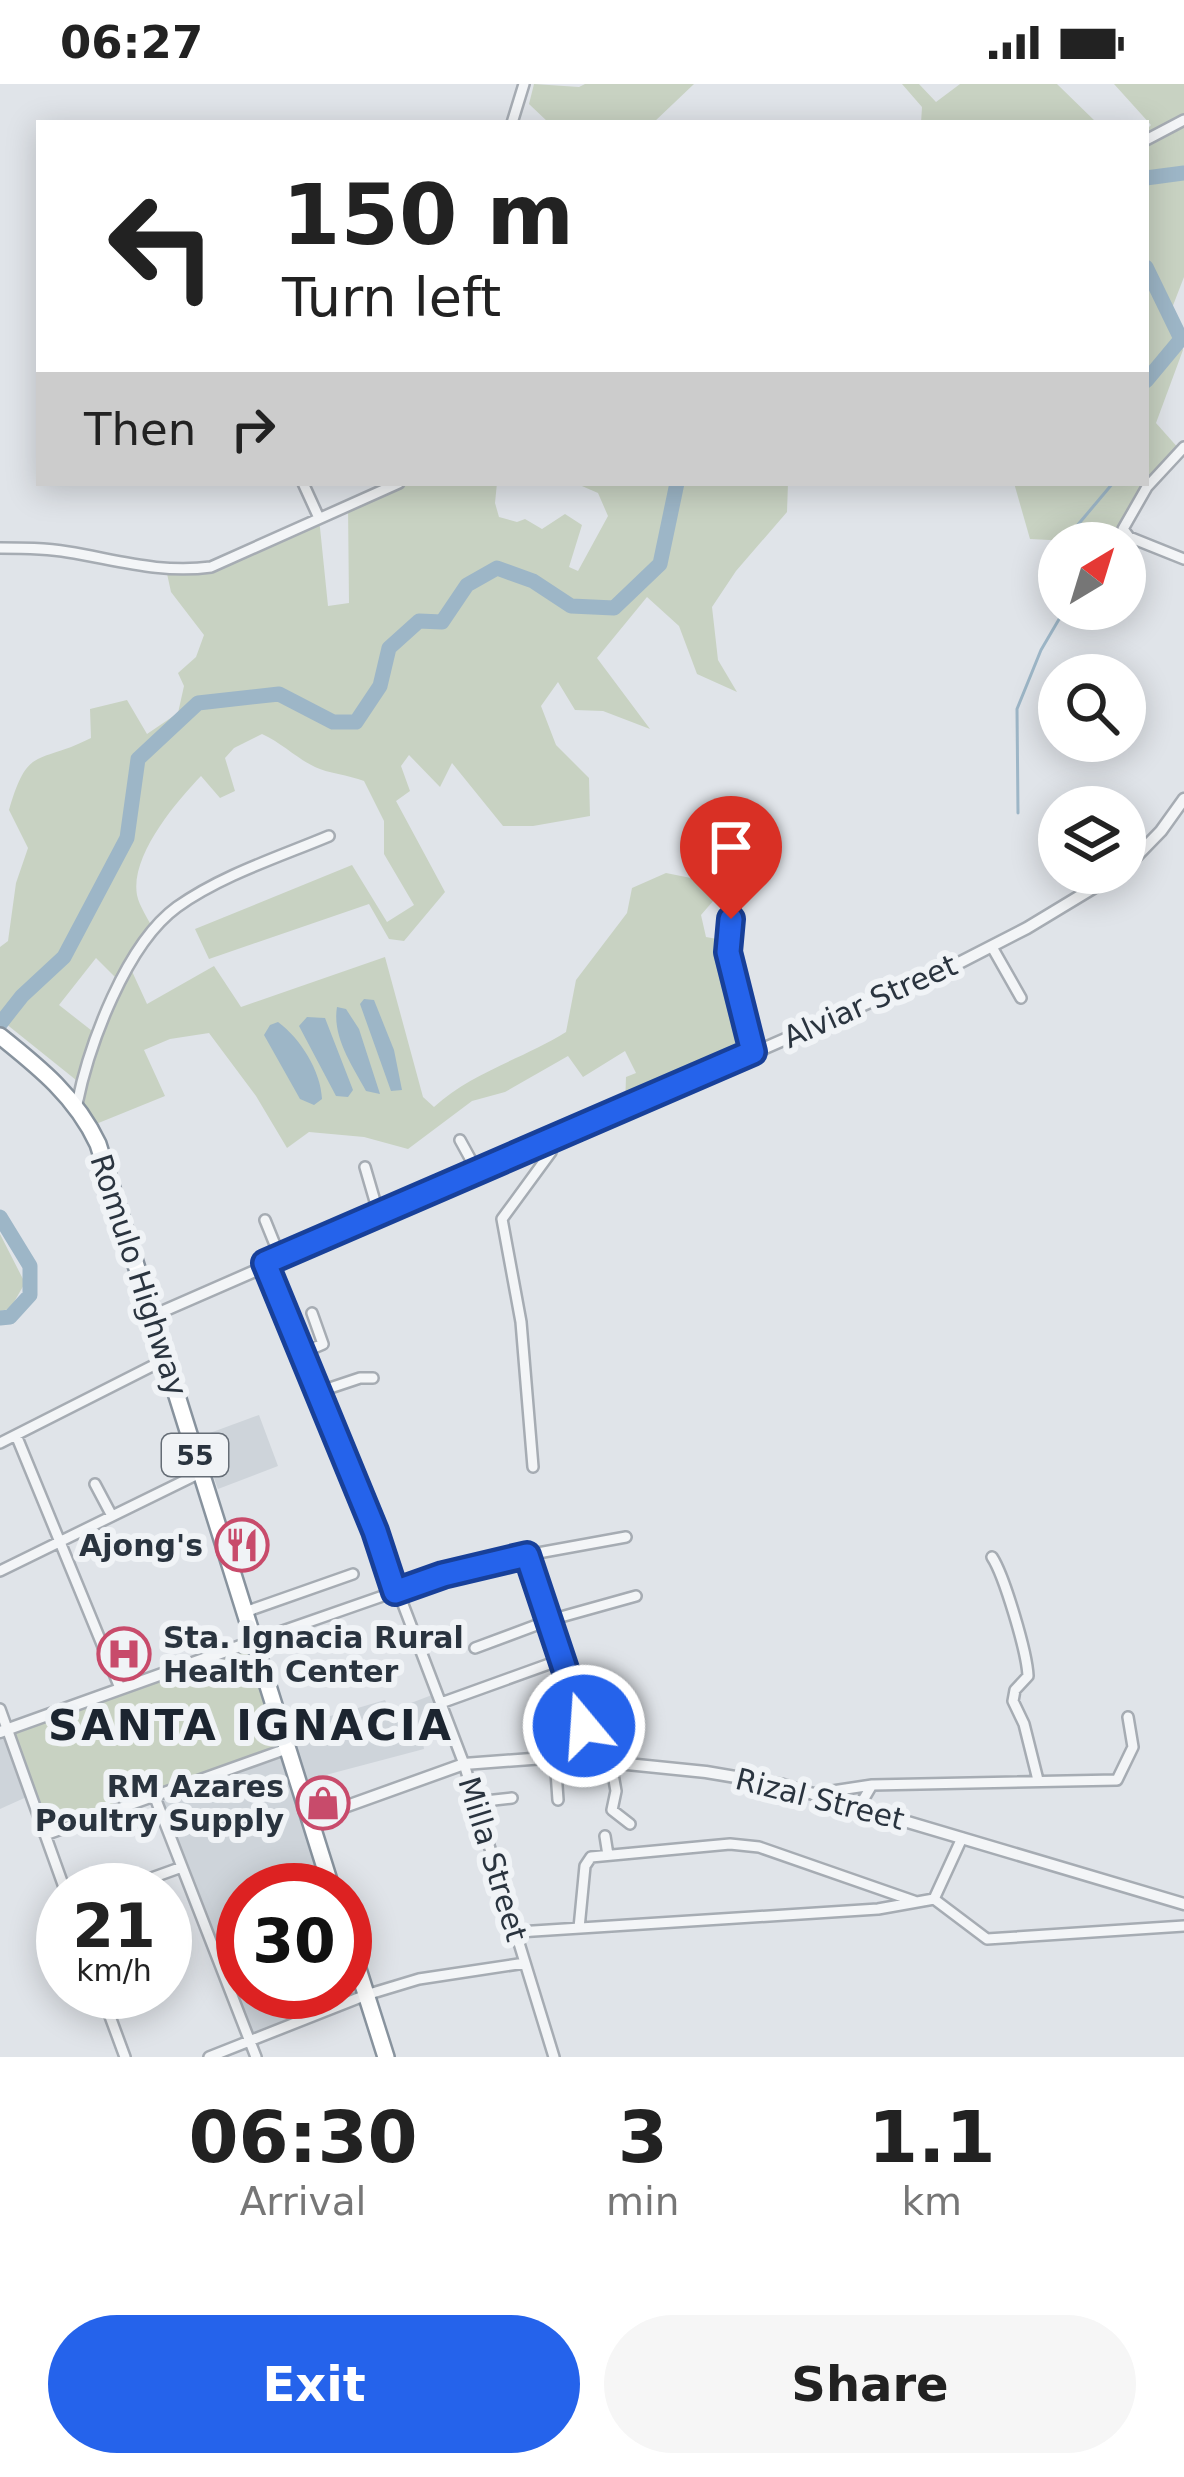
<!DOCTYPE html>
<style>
:root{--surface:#fff;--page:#f6f6f6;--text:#222;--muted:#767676;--accent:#2563eb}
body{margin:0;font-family:"DejaVu Sans",sans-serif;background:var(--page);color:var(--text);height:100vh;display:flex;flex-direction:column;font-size:45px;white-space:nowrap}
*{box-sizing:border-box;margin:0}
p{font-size:39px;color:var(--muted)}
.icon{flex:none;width:66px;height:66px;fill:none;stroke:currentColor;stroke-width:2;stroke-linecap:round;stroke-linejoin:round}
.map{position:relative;height:1973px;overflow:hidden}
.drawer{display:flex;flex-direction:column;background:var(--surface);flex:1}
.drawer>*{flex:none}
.guide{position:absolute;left:36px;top:36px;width:1113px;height:366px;border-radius:0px;box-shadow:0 6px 30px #0003;background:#fff;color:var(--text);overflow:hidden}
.needle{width:78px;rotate:38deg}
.buttons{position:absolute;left:1038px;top:438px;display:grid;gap:24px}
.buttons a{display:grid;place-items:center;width:108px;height:108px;border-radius:50%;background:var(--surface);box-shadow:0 6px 30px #0003;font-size:60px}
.speed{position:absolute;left:36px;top:1779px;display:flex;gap:24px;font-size:60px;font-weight:700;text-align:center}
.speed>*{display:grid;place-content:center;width:156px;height:156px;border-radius:50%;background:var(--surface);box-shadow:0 6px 30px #0003;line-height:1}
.speed small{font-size:30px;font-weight:400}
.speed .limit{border:18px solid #d22;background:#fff;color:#111}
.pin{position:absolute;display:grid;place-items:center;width:102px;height:102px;color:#fff;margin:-123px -51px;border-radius:50% 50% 50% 0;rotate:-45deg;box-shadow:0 0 12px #0007}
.pin .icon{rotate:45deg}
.me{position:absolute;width:132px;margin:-66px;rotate:342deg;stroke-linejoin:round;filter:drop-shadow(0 0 9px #0008)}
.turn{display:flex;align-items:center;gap:42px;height:252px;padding:0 48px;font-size:54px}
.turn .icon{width:156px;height:156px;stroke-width:2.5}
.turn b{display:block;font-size:84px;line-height:102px}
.then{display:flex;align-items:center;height:114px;padding:0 48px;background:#0003;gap:24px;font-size:45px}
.eta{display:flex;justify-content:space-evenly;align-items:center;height:204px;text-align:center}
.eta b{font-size:72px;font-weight:800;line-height:84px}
.action{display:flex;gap:24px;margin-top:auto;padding:24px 48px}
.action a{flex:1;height:138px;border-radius:72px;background:var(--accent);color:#fff;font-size:48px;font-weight:800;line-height:138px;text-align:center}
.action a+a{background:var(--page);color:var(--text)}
.status{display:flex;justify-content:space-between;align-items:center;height:84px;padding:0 60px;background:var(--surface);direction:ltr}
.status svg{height:33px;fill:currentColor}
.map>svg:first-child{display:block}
.built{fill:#ced4da}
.green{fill:#c8d2c2;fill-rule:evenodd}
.water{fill:#9db6c7}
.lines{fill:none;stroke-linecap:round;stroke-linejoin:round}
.stream{stroke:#9db6c7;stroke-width:3}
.river{stroke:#9db6c7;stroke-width:15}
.minor-casing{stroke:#a6acb3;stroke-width:14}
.tertiary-casing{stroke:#a6acb3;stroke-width:15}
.trunk-casing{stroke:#88939e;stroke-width:20}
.minor{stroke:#f3f5f7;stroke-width:9}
.tertiary{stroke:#f3f5f7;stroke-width:10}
.trunk{stroke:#fff;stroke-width:15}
.route-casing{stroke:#184099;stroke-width:30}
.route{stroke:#2563eb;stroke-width:21}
.labels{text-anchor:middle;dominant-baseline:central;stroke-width:12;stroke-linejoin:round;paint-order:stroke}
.shield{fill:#f0f3f6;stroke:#656d76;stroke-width:3}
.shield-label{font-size:27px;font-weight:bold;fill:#2a343f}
.street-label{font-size:30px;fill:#2a343f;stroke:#f0f3f6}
.poi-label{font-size:30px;font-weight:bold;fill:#2a343f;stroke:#f0f3f6;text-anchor:end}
.district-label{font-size:42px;font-weight:bold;letter-spacing:3px;fill:#1c2530;stroke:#f0f3f6}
</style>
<div class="status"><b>06:27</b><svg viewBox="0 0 49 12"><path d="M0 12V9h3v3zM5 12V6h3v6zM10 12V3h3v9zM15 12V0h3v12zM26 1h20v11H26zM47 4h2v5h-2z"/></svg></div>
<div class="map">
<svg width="1184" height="1973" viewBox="0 0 1184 1973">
<rect width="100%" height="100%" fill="#e0e4e9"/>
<!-- built -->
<path class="built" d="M259,1331L278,1382L218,1405L199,1353Z
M432,1611L447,1650L423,1659L424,1665L303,1697L286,1645L385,1616L390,1627Z
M7,1645L31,1711L0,1725V1648Z
M283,1670L327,1806H243V1908H345V1861L361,1909L251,1952L160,1715Z"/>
<!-- green -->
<path class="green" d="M534,0L579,3L585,0H694L653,39H549L529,20Z
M902,0H919L936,18L960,0H1057L1097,39H921L922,23Z
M1114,0H1184V193L1172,224L1183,266L1156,339L1180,366L1129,430L1125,449L1110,459L1030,455L1014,399H1146V46L1151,41Z
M400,399H497L495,419L499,433L517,438L525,435L542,445L565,430L582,441L569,483L578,487L608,432L598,409L575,399H788L787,428L736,487L712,523L718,576L737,608L697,590L679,542L647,513L597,574L650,645L603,627L575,626L558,598L541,622L556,661L589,694L590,732L533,742H503L452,679L440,703L409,671L401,682L410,707L396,717L445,808L404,857L389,855L369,820L209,875L195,845L352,781L387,838L414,821L384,770V737L364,697C349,691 327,689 315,683C296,674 282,659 262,650L234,664L225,674L235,707L220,714L201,692C176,718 130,772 137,811C139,822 149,836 154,847L130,883L147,920L214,882L241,923L385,873L423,1013L434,1023C472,988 523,975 566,948L576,896L627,829L632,804L666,789L691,794L734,775L736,813L720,809L701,831L706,853L728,857L753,968L625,1023L626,993L636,989L625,967L583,993L568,972L505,1008L472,1017L408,1065L364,1053L309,1048L287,1064L256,1012L209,949L170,955L144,966L165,1012L96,1040L79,1010L83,984L76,996L0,935V863L8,857L16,799L28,764L9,726C28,660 38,681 91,654L90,625L127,616L147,650L178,629L184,602L178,589L196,573L204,551L171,508L166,485L211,482L319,434L328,522L349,519L348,421ZM96,874L121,899L96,950L59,921Z
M0,1150L25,1199L10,1225L0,1227Z
M254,1558L287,1663L46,1749L9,1645Z"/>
<!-- water -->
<path class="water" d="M364,915L374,916L394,966L402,1006L391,1007L360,920Z
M337,923L346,925L359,945L380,1010L366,1007C352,981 332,953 337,923Z
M307,933L325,934L353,1006L348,1013L336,1012L299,942Z
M278,938C300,954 321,987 322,1015L314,1021L300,1015L264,951L270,941Z"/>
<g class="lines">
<!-- stream -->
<path class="stream" d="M1079,459L1076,443L1113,399
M1018,729L1017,625L1041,566L1065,525"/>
<!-- river -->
<path class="river" d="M1146,94L1184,89
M1146,183L1181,255L1146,297
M0,940L22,912L64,873L127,754L138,675L198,619L279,610L333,638H356L380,602L389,564L419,537L442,538L467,501L497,484L533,497L571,522L614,524L660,480L677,399
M0,1133L30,1182V1211L10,1233L0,1234"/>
<!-- minor casing -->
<g class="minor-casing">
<path id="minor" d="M512,39L524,0
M1146,56L1184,36
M1184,363L1147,403L1123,445L1129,453L1184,475
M303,399L319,434
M0,464C23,464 45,464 68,468C117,476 161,490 211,483L399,399
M738,803L728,868L753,968
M992,863L1021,914
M77,1020C89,961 126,860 177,823C222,791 279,773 329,752
M460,1056L477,1087
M365,1083L379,1131
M265,1136L280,1173
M265,1179L375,1447L464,1680L554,1973
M302,1269L323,1260L312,1229
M318,1308L360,1294H373
M16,1351L120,1604
M0,1359L166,1275
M533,1383L521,1238L502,1135L551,1068L554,1054
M95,1400L112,1432
M992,1473C1004,1491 1027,1568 1028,1592L1015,1606L1013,1617L1024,1640L1038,1696
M0,1487L200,1389
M245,1528L353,1490
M254,1557L443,1491L527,1471
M475,1564L550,1536L636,1512
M441,1619L563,1575
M0,1625L65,1806
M555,1673L558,1716
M590,1677L580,1628L527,1471L626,1453
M611,1679L616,1707L612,1726L630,1740
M813,1710L872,1701
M154,1711L256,1973
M476,1718L512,1714
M859,1723L872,1701L1117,1696L1133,1663L1128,1633
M45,1751L289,1664
M605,1752L608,1771
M118,1806L182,1783
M934,1815L962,1754
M579,1844L585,1782L591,1773L730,1760L759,1763L914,1817
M518,1848L878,1825L934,1815L987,1855L1184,1842
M101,1908L125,1973
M209,1973L366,1911L419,1895L525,1879"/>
</g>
<!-- tertiary casing -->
<g class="tertiary-casing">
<path id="tertiary" d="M1125,784L1161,747L1184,715
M152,1232L957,880L1027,844L1118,789
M0,1648L254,1557
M311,1735L464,1680L558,1673L706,1688L783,1701L1184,1820"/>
</g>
<!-- trunk casing -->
<g class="trunk-casing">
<path id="trunk" d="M0,952C40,984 76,1013 98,1060L332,1806
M345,1844L386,1973"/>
</g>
<!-- minor -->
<use href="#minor" class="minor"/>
<!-- tertiary -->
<use href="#tertiary" class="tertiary"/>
<!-- trunk -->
<use href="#trunk" class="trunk"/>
</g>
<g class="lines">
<!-- route casing -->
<g class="route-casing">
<path id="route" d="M584,1642L527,1471L443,1491L395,1508L375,1447L265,1179L753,968L728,868L731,835"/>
</g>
<!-- route -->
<use href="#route" class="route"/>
</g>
<!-- icons -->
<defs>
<g id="restaurant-ring" transform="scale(2.7)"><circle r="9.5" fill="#f0f3f6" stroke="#c84b6b" stroke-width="1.5"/><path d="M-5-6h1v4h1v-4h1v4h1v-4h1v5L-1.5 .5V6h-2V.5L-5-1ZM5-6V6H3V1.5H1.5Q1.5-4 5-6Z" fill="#c84b6b"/></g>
<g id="hospital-ring" transform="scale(2.7)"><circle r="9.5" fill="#f0f3f6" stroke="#c84b6b" stroke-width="1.5"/><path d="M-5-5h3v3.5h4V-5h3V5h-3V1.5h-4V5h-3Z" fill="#c84b6b"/></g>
<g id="shop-ring" transform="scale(2.7)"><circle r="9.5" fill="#f0f3f6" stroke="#c84b6b" stroke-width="1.5"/><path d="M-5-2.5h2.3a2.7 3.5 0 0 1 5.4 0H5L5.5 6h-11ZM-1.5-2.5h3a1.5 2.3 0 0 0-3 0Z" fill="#c84b6b"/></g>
</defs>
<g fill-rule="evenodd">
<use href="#restaurant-ring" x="242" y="1461"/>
<use href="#hospital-ring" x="124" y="1570"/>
<use href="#shop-ring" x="323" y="1719"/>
</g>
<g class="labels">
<!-- shield labels -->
<rect class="shield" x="162" y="1350" width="66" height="42" rx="9"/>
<g class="shield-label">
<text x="195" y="1371">55</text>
</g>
<!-- street labels -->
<g class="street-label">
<text transform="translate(870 917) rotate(-24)">Alviar Street</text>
<text transform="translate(139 1191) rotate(72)">Romulo Highway</text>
<text transform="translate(820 1715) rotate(14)">Rizal Street</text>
<text transform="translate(493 1775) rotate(73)">Milla Street</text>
</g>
<!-- poi labels -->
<g class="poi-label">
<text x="203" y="1461">Ajong's</text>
<text x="163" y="1553" text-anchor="start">Sta. Ignacia Rural<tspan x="163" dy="34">Health Center</tspan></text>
<text x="284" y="1702">RM Azares<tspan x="284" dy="34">Poultry Supply</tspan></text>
</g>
<!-- district labels -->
<g class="district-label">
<text x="251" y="1641">SANTA IGNACIA</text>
</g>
</g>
</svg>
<div class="buttons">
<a><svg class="needle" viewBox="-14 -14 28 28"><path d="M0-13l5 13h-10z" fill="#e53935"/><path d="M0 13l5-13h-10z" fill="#767676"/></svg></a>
<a><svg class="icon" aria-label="search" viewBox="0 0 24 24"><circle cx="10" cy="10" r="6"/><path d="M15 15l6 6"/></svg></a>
<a><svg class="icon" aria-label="layers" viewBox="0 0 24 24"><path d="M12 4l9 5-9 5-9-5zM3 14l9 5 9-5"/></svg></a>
</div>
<div class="speed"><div>21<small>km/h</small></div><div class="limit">30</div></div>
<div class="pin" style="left:731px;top:835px;background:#d93025"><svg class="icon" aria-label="arrive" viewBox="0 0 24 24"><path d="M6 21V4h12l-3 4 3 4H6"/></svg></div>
<svg class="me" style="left:584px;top:1642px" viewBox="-20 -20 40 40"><circle r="17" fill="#2563eb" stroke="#fff" stroke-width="3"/><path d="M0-11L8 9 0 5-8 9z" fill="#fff"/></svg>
<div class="guide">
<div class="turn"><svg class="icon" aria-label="left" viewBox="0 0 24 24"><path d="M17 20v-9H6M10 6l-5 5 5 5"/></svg><div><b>150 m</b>Turn left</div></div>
<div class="then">Then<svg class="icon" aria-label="right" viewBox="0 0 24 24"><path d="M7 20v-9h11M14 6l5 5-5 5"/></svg></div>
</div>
</div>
<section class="drawer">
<div class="eta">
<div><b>06:30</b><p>Arrival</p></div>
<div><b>3</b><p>min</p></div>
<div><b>1.1</b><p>km</p></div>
</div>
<div class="action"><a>Exit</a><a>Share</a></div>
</section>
